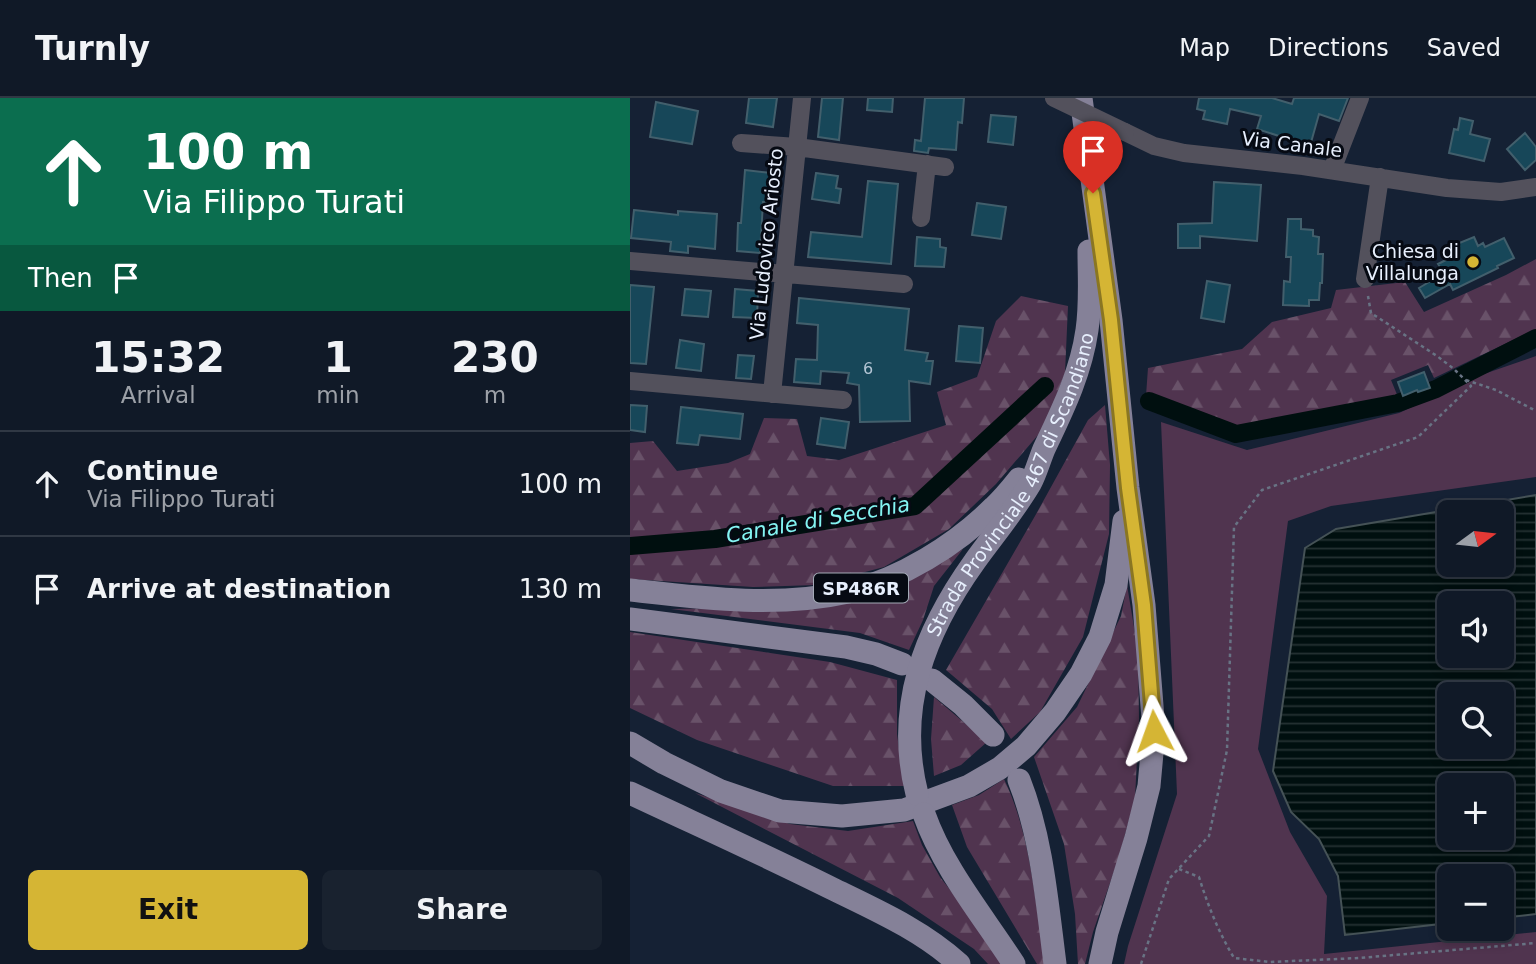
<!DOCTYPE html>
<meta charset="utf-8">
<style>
:root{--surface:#101927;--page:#19222f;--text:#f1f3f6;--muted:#9ca0a7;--line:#303844;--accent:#d5b534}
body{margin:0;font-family:"DejaVu Sans",sans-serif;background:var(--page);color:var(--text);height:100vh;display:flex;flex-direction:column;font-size:26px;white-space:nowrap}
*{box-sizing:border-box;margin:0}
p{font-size:23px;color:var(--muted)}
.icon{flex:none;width:38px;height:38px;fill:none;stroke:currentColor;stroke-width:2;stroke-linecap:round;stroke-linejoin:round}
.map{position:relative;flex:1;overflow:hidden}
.drawer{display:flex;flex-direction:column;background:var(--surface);width:630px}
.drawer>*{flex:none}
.top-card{background:#0b6e4f;color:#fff;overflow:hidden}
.needle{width:46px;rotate:75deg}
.tools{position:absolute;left:807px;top:402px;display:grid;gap:14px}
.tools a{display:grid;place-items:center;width:77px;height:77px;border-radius:10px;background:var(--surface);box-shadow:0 4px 10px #0003,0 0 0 2px var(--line);font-size:35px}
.pin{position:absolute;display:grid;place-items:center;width:60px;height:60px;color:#fff;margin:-72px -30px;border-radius:50% 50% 50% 0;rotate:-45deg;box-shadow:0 0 7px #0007}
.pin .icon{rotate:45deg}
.me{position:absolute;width:77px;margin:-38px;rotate:356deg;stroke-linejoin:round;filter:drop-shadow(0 0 5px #0008)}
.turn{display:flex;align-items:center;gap:24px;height:147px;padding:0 28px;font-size:32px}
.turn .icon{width:91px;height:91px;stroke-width:2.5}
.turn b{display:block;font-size:49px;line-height:60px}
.then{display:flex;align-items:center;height:66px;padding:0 28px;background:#0003;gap:14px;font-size:26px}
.eta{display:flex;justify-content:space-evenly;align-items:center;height:119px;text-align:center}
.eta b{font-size:42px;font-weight:700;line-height:49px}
.button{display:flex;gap:14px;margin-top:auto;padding:14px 28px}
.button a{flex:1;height:80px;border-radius:10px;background:var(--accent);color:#111;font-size:28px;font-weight:700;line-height:80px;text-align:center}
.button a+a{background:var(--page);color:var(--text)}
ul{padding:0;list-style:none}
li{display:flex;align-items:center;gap:21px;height:105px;padding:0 28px;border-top:2px solid var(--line)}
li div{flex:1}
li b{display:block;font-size:26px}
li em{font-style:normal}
header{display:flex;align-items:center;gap:42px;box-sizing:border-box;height:98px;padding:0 35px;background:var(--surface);border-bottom:2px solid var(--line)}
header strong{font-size:33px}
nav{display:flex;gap:38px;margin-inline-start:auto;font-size:24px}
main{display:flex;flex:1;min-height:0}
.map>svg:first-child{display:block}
.grass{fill:#50344f}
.forest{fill:url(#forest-firs)}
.water{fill:url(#water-rules);stroke:#455256;stroke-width:2;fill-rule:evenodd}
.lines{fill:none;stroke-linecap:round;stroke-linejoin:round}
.canal{stroke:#000f0f;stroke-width:18}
.building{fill:#174759;stroke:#425f6c;stroke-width:2}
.path{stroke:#687384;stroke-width:2.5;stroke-dasharray:3.5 3.5;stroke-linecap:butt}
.minor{stroke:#53515c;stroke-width:18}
.major{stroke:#858198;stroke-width:23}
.minor-bridge{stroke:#53515c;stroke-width:18}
.route-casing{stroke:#8a7622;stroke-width:18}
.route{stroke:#d5b534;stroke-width:12}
.poi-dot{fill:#d5b534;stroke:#060a13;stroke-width:2.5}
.labels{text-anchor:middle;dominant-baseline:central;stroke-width:6;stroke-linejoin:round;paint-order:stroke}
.number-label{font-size:16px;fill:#b3c5d4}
.shield{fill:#060a13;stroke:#a4aab7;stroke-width:2}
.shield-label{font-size:18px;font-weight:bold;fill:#e7effd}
.street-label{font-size:19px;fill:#e7effd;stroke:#060a13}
.poi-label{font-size:19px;fill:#e7effd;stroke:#060a13;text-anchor:end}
.water-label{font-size:21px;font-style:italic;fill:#84f5f3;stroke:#060a13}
</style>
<header>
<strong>Turnly</strong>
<nav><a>Map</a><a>Directions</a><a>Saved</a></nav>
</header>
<main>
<section class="drawer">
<div class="top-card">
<div class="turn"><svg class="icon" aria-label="ahead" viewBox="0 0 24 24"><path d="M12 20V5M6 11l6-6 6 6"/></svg><div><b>100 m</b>Via Filippo Turati</div></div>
<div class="then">Then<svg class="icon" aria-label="arrive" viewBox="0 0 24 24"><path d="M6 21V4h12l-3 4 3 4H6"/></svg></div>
</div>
<div class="eta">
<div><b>15:32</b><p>Arrival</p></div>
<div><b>1</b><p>min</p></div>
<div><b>230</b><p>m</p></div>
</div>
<ul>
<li><svg class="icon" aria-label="ahead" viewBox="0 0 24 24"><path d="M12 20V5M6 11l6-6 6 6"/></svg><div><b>Continue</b><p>Via Filippo Turati</p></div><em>100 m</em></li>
<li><svg class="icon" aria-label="arrive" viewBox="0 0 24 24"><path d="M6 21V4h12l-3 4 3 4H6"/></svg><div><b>Arrive at destination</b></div><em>130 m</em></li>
</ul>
<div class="button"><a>Exit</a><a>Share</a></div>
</section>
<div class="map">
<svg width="906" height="866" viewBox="0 0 906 866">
<defs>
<pattern id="forest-firs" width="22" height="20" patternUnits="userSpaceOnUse" patternTransform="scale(1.75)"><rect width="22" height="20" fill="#50344f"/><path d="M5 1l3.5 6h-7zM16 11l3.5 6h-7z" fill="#695269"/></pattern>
<pattern id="water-rules" width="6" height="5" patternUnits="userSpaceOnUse" patternTransform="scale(1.75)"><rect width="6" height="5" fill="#000f0f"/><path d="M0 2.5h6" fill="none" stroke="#253233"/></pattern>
</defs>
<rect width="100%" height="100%" fill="#152134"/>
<!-- grass -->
<path class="grass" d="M906,258V379L701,408L658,423L628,651L660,734L697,798L694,856L906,834V866H494L498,848L547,696L531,324L617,352L769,315L851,277Z"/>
<!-- forest -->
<path class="forest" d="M906,161V231L804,280L798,267L761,282L768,299L605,330L516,298L518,270L612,251L642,224L701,210L706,192L775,184L794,214L876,177Z
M391,198L438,208L435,275L414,330L366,386L319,431L254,469L186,487L123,489L0,481V345L23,343L47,373L98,365L120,356L134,320L167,321L177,358L209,362L316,327L307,294L347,279L366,223Z
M475,307L480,367L479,436L453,539L410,614L381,641L362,611L316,572L405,418L458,322Z
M333,451L304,488L293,522L279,552L230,535L41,511L148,509L301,469Z
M497,487L508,553L509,621L505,700L489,759L463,834L455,866H448L445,816L434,746L404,659L447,609L491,518Z
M0,534L200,564L267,582V636L274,688H203L67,642L0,610Z
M304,599L357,644L331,667L304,678L301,641Z
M374,681C401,737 405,804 415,866H407L337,749L322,707L349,697Z
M65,695L160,726L218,733L283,723L292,747L310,779L339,816L372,866H358L344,851L268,800Z"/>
<!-- water -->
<path class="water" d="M906,397V816L872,820V779H819V825L715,837L708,778L689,741L661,714L643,673L675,450L706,431ZM819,415H872V467H819ZM819,506H872V558H819ZM819,597H872V649H819ZM819,688H872V740H819Z"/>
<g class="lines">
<!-- canal -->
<path class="canal" d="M519,303L606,336L768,305L806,291L906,240
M0,448L85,441L285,408L415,288"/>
</g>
<!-- building -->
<path class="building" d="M119,0H147L143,29L116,25Z
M192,0H213L209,42L188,39Z
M238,0H263L262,14L237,12Z
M295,0H334L332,25L328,24L326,52L299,50L298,55L284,53L285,42L291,43Z
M569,0H642L662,6L664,0H718L709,23L689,16L680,48L627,31L631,18L600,11L597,26L573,21L575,13L567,11Z
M26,4L68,13L62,46L20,39Z
M361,17L386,19L383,47L358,44Z
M830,20L843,23L840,36L860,41L854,63L819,55L824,31L828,32Z
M895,35L906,49V62L895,72L877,51Z
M115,72L141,75L138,104H133L130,155L107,153L108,125H111Z
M186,75L208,78L206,90L211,91L209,105L182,101Z
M238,83L268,86L261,166L178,159L181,134L232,139Z
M584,84L631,87L627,143L570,138V150H548V126L582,125Z
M347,105L376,109L371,141L342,137Z
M4,112L48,117V113L87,116L85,151L58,148V155L40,153L41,144L1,140Z
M658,121H671V131L683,132V138L689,139L688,156H693L692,185H690L689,202H679V208L653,207L654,183L660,184L661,159H656Z
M287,139L310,141V149L316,150L314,169L285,168Z
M844,139L848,148L853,145L855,149L874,140L884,160L867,168L868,170L823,192L820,186L795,200L789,190L814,175L808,166L826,157L822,148Z
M577,183L600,187L594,224L571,220Z
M0,187L24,189L16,266L0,265Z
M55,191L81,193L78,219L52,217Z
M105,191L128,193L127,220L103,219Z
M169,200L279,211L275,252L298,255L296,263H303L300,286L279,283L280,323L230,324L229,287L217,285L219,275L191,273L190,286L164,284L166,261L187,262L188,227L167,225Z
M329,228L353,230L350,265L326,263Z
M50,242L74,246L71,273L46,270Z
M108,257L124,258L121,281L106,280Z
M794,274L800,290L788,294L787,292L773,298L768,284Z
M0,307L17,308L15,334L0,332Z
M51,309L113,316L110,341L70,337L68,347L47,345Z
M191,320L219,324L215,350L187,346Z"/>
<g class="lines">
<!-- path -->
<path class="path" d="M836,282L866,292L906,313
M549,771L569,779C578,808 589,835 604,860L640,864L729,860L906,845
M511,866L539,781L579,738L597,652L604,429L632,392L788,339L841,288L824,271L807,258L741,215L738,198"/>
<!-- minor -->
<path class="minor" d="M495,34L524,48L554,55L673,68L817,90L871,94L906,89
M111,45L167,49L315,69
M702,72L730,0
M291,120L297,66
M0,163L274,186
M735,181L750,79
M0,283L213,302
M142,296L172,0"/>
<!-- major -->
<g class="major">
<path d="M451,0L481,222L498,390L514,507L524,633L519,688L506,740L477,834L470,866"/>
<path d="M0,492C71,500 147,510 218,494C271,481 326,447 364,409C373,401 381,391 389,381"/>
<path d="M0,521L216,549L246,556L272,566"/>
<path d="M302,582L333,607L363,637"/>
<path d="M0,645L34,665L91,693L150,713L212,718L274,712L339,688L370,670L396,648L425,614L451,576L470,539L486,487L494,423"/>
<path d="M389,682C412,740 417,804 425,866"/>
<path d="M0,695C68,727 137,758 205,792C248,813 293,833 329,866"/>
<path id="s1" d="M287,696C265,610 294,534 345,463C363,438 384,413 400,386C406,375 409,363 414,351C432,313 451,275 457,232C461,206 459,180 459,153"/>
<path d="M294,716C313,770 353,818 384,866"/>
</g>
<!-- minor-bridge -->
<path class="minor-bridge" d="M424,0L495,34"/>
</g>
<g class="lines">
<!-- route casing -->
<g class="route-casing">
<path id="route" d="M463,95L481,222L498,390L514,507L524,633"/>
</g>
<!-- route -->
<use href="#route" class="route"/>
</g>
<!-- markers -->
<circle class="poi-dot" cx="843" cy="164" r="7"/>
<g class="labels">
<!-- number labels -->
<g class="number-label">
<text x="238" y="270">6</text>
</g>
<!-- shield labels -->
<rect class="shield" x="184" y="475.5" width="94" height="29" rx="5"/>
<g class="shield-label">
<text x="231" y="490">SP486R</text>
</g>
<!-- street labels -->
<g class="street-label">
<text transform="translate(662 46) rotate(7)">Via Canale</text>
<text transform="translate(136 146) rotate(-84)">Via Ludovico Ariosto</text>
<text stroke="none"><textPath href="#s1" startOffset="334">Strada Provinciale 467 di Scandiano</textPath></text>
</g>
<!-- poi labels -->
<g class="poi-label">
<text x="829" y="153">Chiesa di<tspan x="829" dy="22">Villalunga</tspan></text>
</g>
<!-- water labels -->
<g class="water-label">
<text transform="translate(188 422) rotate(-10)">Canale di Secchia</text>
</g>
</g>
</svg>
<div class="tools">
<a><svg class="needle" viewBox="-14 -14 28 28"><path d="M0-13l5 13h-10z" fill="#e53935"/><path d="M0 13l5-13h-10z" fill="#9ca0a7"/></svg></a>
<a><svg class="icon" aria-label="sound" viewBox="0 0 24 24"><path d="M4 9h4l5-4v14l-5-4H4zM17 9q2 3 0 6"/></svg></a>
<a><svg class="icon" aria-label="search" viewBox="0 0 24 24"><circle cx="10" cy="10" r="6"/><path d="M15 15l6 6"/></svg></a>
<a>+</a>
<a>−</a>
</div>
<div class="pin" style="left:463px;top:95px;background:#d93025"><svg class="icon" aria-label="arrive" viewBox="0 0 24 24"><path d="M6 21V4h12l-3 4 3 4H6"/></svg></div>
<svg class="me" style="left:524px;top:633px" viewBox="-20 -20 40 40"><path d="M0-17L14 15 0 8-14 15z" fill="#d5b534" stroke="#fff" stroke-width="4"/></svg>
</div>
</main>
